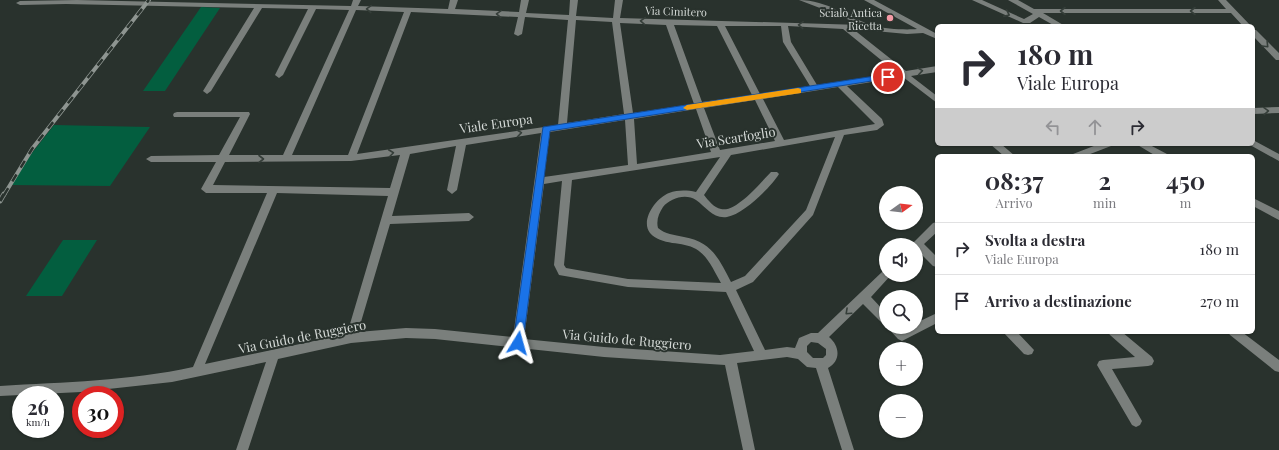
<!DOCTYPE html>
<html lang="it">
<meta charset="utf-8">
<style>
:root{--surface:#fff;--page:#f2f2f3;--text:#2b2b33;--muted:#7c7c81;--line:#e1e1e2}
body{margin:0;font-family:"Playfair Display",serif;background:var(--page);color:var(--text);height:100vh;display:flex;flex-direction:column;font-size:15px;white-space:nowrap}
*{box-sizing:border-box;margin:0}
p{font-size:13px;color:var(--muted)}
.icon{flex:none;width:22px;height:22px;fill:none;stroke:currentColor;stroke-width:2;stroke-linecap:round;stroke-linejoin:round}
.map{position:relative;flex:1;overflow:hidden}
.details{position:absolute;left:935px;top:154px;width:320px;height:180px;display:flex;flex-direction:column;background:var(--surface);border-radius:6px;box-shadow:0 1px 3px #0004}
.details>*{flex:none}
.top-card{position:absolute;left:935px;top:24px;width:320px;height:122px;border-radius:6px;box-shadow:0 1px 3px #0004;background:#fff;color:var(--text);overflow:hidden}
.needle{width:26px;rotate:75deg}
.tools{position:absolute;left:879px;top:186px;display:grid;gap:8px}
.tools a{display:grid;place-items:center;width:44px;height:44px;border-radius:50%;background:var(--surface);box-shadow:0 1px 3px #0004;font-size:20px}
.speed{position:absolute;left:12px;top:386px;display:flex;gap:8px;font-size:20px;font-weight:700;text-align:center}
.speed>*{display:grid;place-content:center;width:52px;height:52px;border-radius:50%;background:var(--surface);box-shadow:0 1px 3px #0004;line-height:1}
.speed small{font-size:10px;font-weight:400}
.speed .limit{border:6px solid #d22;background:#fff;color:#111}
.pin{position:absolute;display:grid;place-items:center;width:34px;height:34px;color:#fff;margin:-17px;border:2px solid #fff;border-radius:50%;box-shadow:0 1px 4px #0007}
.me{position:absolute;width:44px;margin:-22px;rotate:8deg;stroke-linejoin:round;filter:drop-shadow(0 0 3px #0008)}
.turn{display:flex;align-items:center;gap:14px;height:84px;padding:0 16px;font-size:18px}
.turn .icon{width:52px;height:52px;stroke-width:2.5}
.turn b{display:block;font-size:28px;line-height:34px}
.lanes{display:flex;align-items:center;height:38px;padding:0 16px;background:#0003;justify-content:center;gap:20px;direction:ltr}
.lanes .off{opacity:.35}
.eta{display:flex;justify-content:space-evenly;align-items:center;height:68px;text-align:center}
.eta b{font-size:24px;font-weight:700;line-height:28px}
ul{padding:0;list-style:none}
li{display:flex;align-items:center;gap:12px;height:52px;padding:0 16px;border-top:1px solid var(--line)}
li div{flex:1}
li b{display:block;font-size:15px}
li em{font-style:normal}
.map>svg:first-child{display:block}
.green{fill:#035e3f}
.lines{fill:none;stroke-linecap:round;stroke-linejoin:round}
.minor{fill:#7a7f7c;fill-rule:evenodd}
.rail-far1-casing{stroke:#8e9591;stroke-width:4}
.rail-casing{stroke:#8e9591;stroke-width:5}
.rail-far1{stroke:#29322d;stroke-width:2.5;stroke-dasharray:8;stroke-linecap:butt}
.rail{stroke:#29322d;stroke-width:3.5;stroke-dasharray:10;stroke-linecap:butt}
.oneway{stroke:#353e39}
.route{fill:#1a73e8;stroke:#114b97}
.slow{fill:#f59e0b}
.poi-dot{fill:#f49aa5;stroke:#29322d;stroke-width:1.5}
.labels{text-anchor:middle;dominant-baseline:central;stroke-width:4;stroke-linejoin:round;paint-order:stroke}
.far-street-label{font-size:11px;fill:#d5dad7;stroke:#29322d}
.far-poi-label{font-size:11px;fill:#d5dad7;stroke:#29322d;text-anchor:end}
.street-label{font-size:13px;fill:#d5dad7;stroke:#29322d}
</style>
<div class="map">
<svg width="1279" height="450" viewBox="0 0 1279 450">
<rect width="100%" height="100%" fill="#29322d"/>
<!-- green -->
<path class="green" d="M201,7L220,8L165,91H143Z
M54,125L149,127H150L110,186L11,185L32,153Z
M63,240H97L62,296H26Z"/>
<g class="lines">
<!-- minor -->
<path class="minor" d="M77,0L351,6L353,0H361L358,6L448,9L450,0H458L455,9L519,12L521,0H529L526,13L569,15L570,0H578L576,16L613,18L615,0H623L620,18L861,25L833,13L799,0C827,0 849,18 874,26C885,29 906,30 917,29L864,0H874L937,34V39L923,33L907,34L853,29L906,71L937,66V72L911,76L937,96V103L903,77L847,86L882,119L884,125L877,130L844,135L813,215L753,282L736,290L765,350L787,347L795,348L799,338L811,333H818L882,272L886,271V275H891L871,297L886,313V325L882,323L863,304L829,337C840,346 841,361 828,368L854,450H842L816,368L807,367L798,359L787,357L737,363L755,450H743L725,365L604,357L435,339L406,338L351,343L278,359L248,450H236L266,362L172,382L81,392L0,396V386C64,382 130,381 193,367L267,193H206L201,189L216,162H151L146,159L151,156L219,155L240,117H174L173,115L174,113L177,112H249L250,114L229,155H283L349,10L316,9L283,75L279,78L275,75L308,9L262,8L211,91L207,94L203,91L254,8L66,4L20,5L16,3L20,1ZM356,10L404,12L348,155H292ZM411,12L518,17L514,34L518,36L522,34L525,17L568,20L558,125L357,154ZM576,20L612,22L624,114L567,123ZM620,23L666,25L694,104L633,113ZM674,25L717,26L752,95L702,102ZM725,26H781L783,42L810,86L760,94ZM788,26L843,29L897,73L817,85L791,42ZM838,87L875,124L784,140L763,99ZM755,100L775,141L720,150L704,108ZM696,109L711,152L637,164L634,119ZM625,120L628,165L544,177L550,132ZM541,133L513,337L435,329L406,328L358,332L390,224L469,221L474,217L469,213L392,216L410,154L456,146L447,190L452,194L457,190L466,145ZM835,137L806,210L745,276L731,282C719,259 712,242 684,237C674,235 665,234 658,228C656,220 659,213 663,207C670,198 686,193 696,200C706,207 713,219 727,217C744,214 770,188 779,174L777,172H771C761,182 736,213 721,209C714,208 708,200 704,195L731,155ZM400,155L390,188L213,185L225,162L351,161ZM720,157L696,192C686,190 678,190 669,193C656,198 640,220 650,233C661,246 683,241 696,249C708,256 714,271 721,283L628,279L566,268L564,265L572,180ZM562,181L554,265L559,275L628,287L726,292L754,351L720,355L604,347L524,339L544,184ZM277,193L388,196L347,334L205,364ZM811,342L818,343L826,349V355L823,358H813L807,352V346Z
M972,0H982L1024,19L1033,14L1008,0H1018L1034,9H1226L1218,0H1226L1251,26H1243L1231,13H1043L1065,26H1055L1039,17L1030,23H1023Z
M1253,30H1256L1279,53V60H1276L1253,36Z
M1279,107V113L1253,114V108Z
M1253,140L1279,154V161L1250,145L1249,144H1253Z
M990,144H1001L1015,156H1004Z
M1099,144H1113L1111,146L1085,156H1071L1073,154Z
M1136,144H1148L1167,154L1169,156H1156Z
M1253,198L1279,211V220L1253,206Z
M937,222V232L924,244L937,257V267L933,266L916,249V245H911L933,223Z
M937,313V323L902,341L898,339L887,327H900L903,330L909,327H916V323Z
M1003,332H1017L1034,350L1032,354L1028,355L1024,354Z
M1108,332H1122L1152,357L1154,361L1152,365L1148,366L1112,369L1142,421L1140,425L1136,427L1132,425L1097,365L1099,361L1103,360L1135,357L1110,335Z
M1228,332H1242L1279,360V372L1275,371L1230,335Z"/>
<!-- rail-far1 casing -->
<g class="rail-far1-casing">
<path id="rail-far1" d="M4,195L32,149L149,0"/>
</g>
<!-- rail casing -->
<g class="rail-casing">
<path id="rail" d="M0,201L4,194"/>
</g>
<!-- rail-far1 -->
<use href="#rail-far1" class="rail-far1"/>
<!-- rail -->
<use href="#rail" class="rail"/>
</g>
<!-- one-way arrows -->
<defs><path id="oneway-chevron" d="M-2-3.5L2.5 0L-2 3.5" fill="none" stroke-width="1.6" stroke-linecap="round" stroke-linejoin="round"/></defs>
<g class="oneway">
<use href="#oneway-chevron" transform="translate(369 9) rotate(-178)"/>
<use href="#oneway-chevron" transform="translate(1063 11) rotate(180)"/>
<use href="#oneway-chevron" transform="translate(1193 11) rotate(180)"/>
<use href="#oneway-chevron" transform="translate(499 14) rotate(-177)"/>
<use href="#oneway-chevron" transform="translate(1007 14) rotate(24)"/>
<use href="#oneway-chevron" transform="translate(643 21) rotate(-176)"/>
<use href="#oneway-chevron" transform="translate(801 25) rotate(-177)"/>
<use href="#oneway-chevron" transform="translate(1266 45) rotate(46)"/>
<use href="#oneway-chevron" transform="translate(920 71) rotate(-9)"/>
<use href="#oneway-chevron" transform="translate(1266 111) rotate(-2)"/>
<use href="#oneway-chevron" transform="translate(519 133) rotate(-8)"/>
<use href="#oneway-chevron" transform="translate(391 153) rotate(-7)"/>
<use href="#oneway-chevron" transform="translate(261 159)"/>
<use href="#oneway-chevron" transform="translate(848 312) rotate(137)"/>
</g>
<!-- route -->
<path class="route" d="M888,74L891,75V78L550,131L523,343L521,347H514L513,343L543,127Z"/>
<!-- slow -->
<path class="slow" d="M798,88L801,89V93L687,110L683,108L687,105Z"/>
<!-- markers -->
<circle class="poi-dot" cx="890" cy="18" r="4"/>
<g class="labels">
<!-- far-street labels -->
<g class="far-street-label">
<text transform="translate(676 11) rotate(2)">Via Cimitero</text>
</g>
<!-- far-poi labels -->
<g class="far-poi-label">
<text x="882" y="12">Scialò Antica<tspan x="882" dy="13">Ricetta</tspan></text>
</g>
<!-- street labels -->
<g class="street-label">
<text transform="translate(496 123) rotate(-8)">Viale Europa</text>
<text transform="translate(736 137) rotate(-9)">Via Scarfoglio</text>
<text transform="translate(302 336) rotate(-11)">Via Guido de Ruggiero</text>
<text transform="translate(627 339) rotate(5)">Via Guido de Ruggiero</text>
</g>
</g>
</svg>
<div class="tools">
<a><svg class="needle" viewBox="-14 -14 28 28"><path d="M0-13l5 13h-10z" fill="#e53935"/><path d="M0 13l5-13h-10z" fill="#7c7c81"/></svg></a>
<a><svg class="icon" aria-label="sound" viewBox="0 0 24 24"><path d="M4 9h4l5-4v14l-5-4H4zM17 9q2 3 0 6"/></svg></a>
<a><svg class="icon" aria-label="search" viewBox="0 0 24 24"><circle cx="10" cy="10" r="6"/><path d="M15 15l6 6"/></svg></a>
<a>+</a>
<a>−</a>
</div>
<div class="speed"><div>26<small>km/h</small></div><div class="limit">30</div></div>
<div class="pin" style="left:888px;top:77px;background:#d93025"><svg class="icon" aria-label="arrive" viewBox="0 0 24 24"><path d="M6 21V4h12l-3 4 3 4H6"/></svg></div>
<svg class="me" style="left:518px;top:343px" viewBox="-20 -20 40 40"><path d="M0-17L14 15 0 8-14 15z" fill="#1a73e8" stroke="#fff" stroke-width="4"/></svg>
<div class="top-card">
<div class="turn"><svg class="icon" aria-label="right" viewBox="0 0 24 24"><path d="M7 20v-9h11M14 6l5 5-5 5"/></svg><div><b>180 m</b>Viale Europa</div></div>
<div class="lanes"><svg class="icon off" aria-label="left" viewBox="0 0 24 24"><path d="M17 20v-9H6M10 6l-5 5 5 5"/></svg><svg class="icon off" aria-label="ahead" viewBox="0 0 24 24"><path d="M12 20V5M6 11l6-6 6 6"/></svg><svg class="icon" aria-label="right" viewBox="0 0 24 24"><path d="M7 20v-9h11M14 6l5 5-5 5"/></svg></div>
</div>
<section class="details">
<div class="eta">
<div><b>08:37</b><p>Arrivo</p></div>
<div><b>2</b><p>min</p></div>
<div><b>450</b><p>m</p></div>
</div>
<ul>
<li><svg class="icon" aria-label="right" viewBox="0 0 24 24"><path d="M7 20v-9h11M14 6l5 5-5 5"/></svg><div><b>Svolta a destra</b><p>Viale Europa</p></div><em>180 m</em></li>
<li><svg class="icon" aria-label="arrive" viewBox="0 0 24 24"><path d="M6 21V4h12l-3 4 3 4H6"/></svg><div><b>Arrivo a destinazione</b></div><em>270 m</em></li>
</ul>
</section>
</div>
